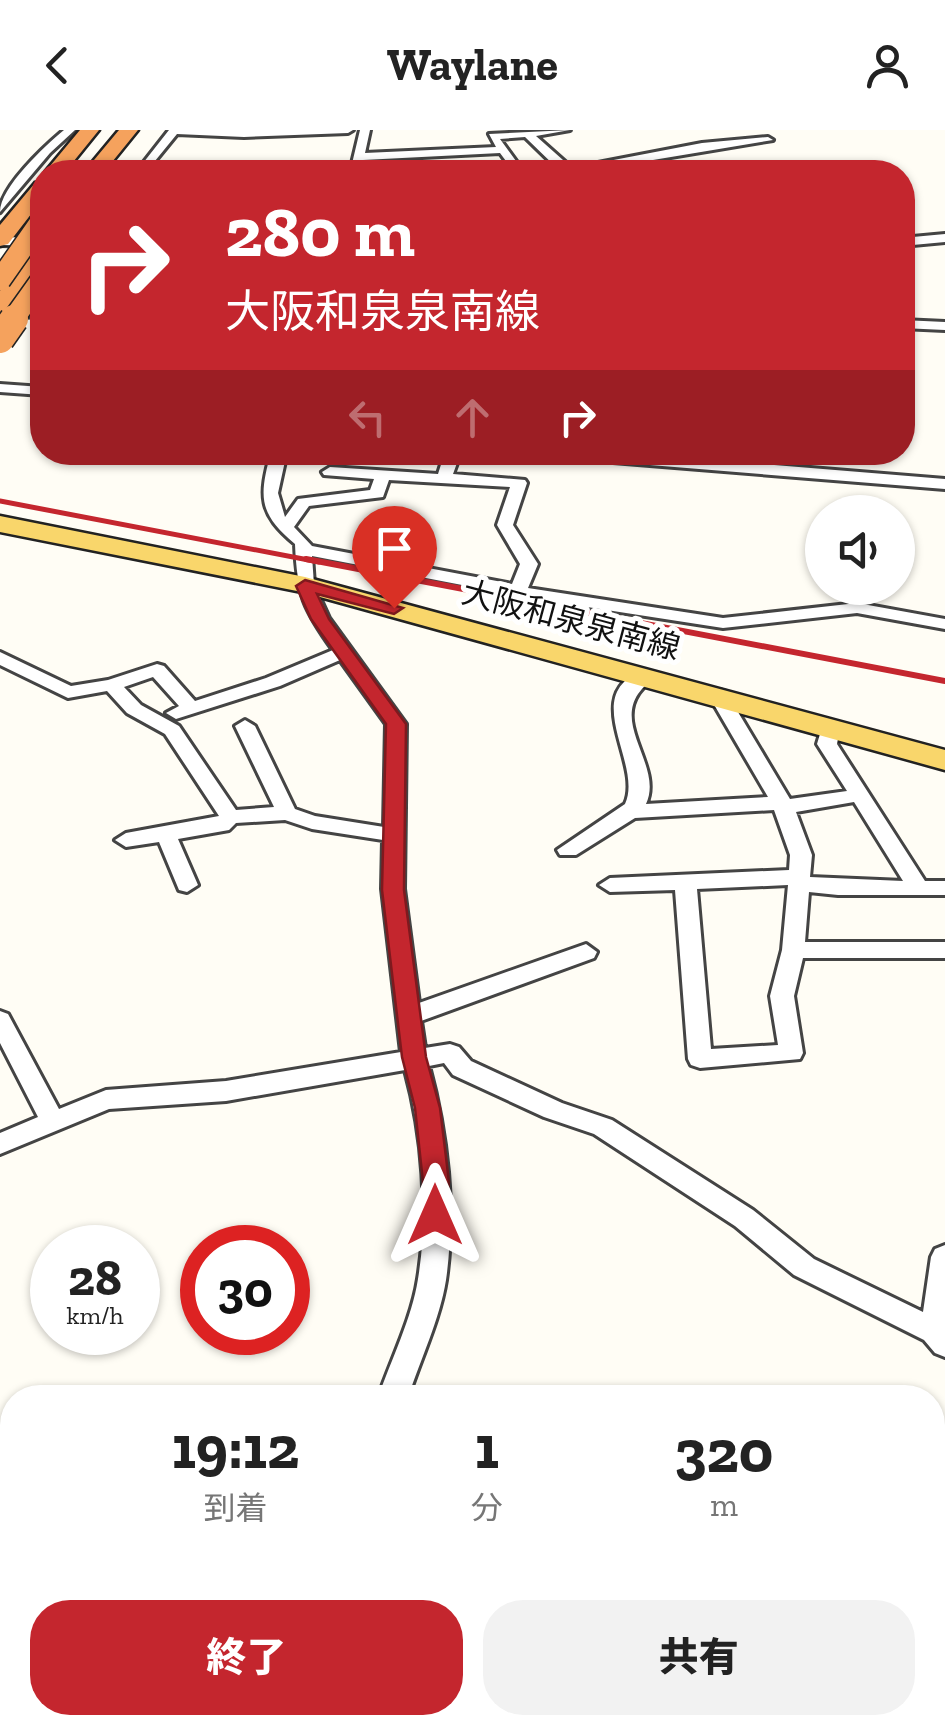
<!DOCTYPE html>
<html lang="ja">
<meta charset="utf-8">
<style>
:root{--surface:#fff;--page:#f2f2f2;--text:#222;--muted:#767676;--accent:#c4262e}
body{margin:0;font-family:"Zilla Slab","Noto Sans JP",serif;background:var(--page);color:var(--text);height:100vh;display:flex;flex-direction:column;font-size:38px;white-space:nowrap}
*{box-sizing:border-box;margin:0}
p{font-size:32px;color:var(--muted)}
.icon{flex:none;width:55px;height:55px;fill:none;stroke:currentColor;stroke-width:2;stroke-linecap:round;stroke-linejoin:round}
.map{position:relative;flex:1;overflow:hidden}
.sheet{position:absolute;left:0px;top:1255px;width:945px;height:350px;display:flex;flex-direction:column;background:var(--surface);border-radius:40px 40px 0 0;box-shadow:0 2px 8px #0004}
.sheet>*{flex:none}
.guide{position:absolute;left:30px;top:30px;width:885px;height:305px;border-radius:40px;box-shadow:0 2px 8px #0004;background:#c4262e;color:#fff;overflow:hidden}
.buttons{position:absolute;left:805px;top:365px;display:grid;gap:20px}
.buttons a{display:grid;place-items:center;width:110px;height:110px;border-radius:50%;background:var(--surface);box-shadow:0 2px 8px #0004;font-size:50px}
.speed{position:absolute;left:30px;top:1095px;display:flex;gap:20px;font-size:50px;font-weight:700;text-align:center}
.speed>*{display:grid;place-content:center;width:130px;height:130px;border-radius:50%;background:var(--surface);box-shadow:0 2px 8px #0004;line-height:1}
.speed small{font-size:25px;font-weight:400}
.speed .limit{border:15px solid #d22;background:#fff;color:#111}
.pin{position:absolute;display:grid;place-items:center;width:85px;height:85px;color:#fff;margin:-102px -42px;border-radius:50% 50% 50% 0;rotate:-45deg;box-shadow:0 0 10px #0007}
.pin .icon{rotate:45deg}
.me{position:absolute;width:110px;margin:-55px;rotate:0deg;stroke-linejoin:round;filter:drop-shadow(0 0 8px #0008)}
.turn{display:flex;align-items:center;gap:35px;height:210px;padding:0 30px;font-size:45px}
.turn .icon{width:130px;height:130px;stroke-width:2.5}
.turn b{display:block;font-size:70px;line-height:85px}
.lanes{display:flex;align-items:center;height:95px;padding:0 30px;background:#0003;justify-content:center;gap:50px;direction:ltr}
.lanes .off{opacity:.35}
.eta{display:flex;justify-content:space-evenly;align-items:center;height:170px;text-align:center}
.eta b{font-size:60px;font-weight:800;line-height:70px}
.button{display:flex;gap:20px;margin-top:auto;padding:20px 30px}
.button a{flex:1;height:115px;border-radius:40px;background:var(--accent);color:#fff;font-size:40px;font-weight:800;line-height:115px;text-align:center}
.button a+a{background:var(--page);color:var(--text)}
header{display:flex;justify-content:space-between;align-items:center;height:130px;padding:0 30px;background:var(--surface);font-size:45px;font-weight:800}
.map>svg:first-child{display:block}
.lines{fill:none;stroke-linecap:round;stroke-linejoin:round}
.street-casing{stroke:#444;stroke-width:6}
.primary-casing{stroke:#222;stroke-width:5}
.highway-casing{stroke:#222;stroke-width:5}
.street{fill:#fff;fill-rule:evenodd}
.primary{fill:#f9d66b;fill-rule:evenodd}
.highway{fill:#f5a25d;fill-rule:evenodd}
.rail-far1{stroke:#c4262e;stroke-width:5}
.rail{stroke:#c4262e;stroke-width:6}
.highway-bridge-far1-casing{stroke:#222;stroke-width:24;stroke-linecap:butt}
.highway-bridge-casing{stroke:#222;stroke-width:31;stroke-linecap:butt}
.highway-bridge-far1{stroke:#f5a25d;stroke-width:21}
.highway-bridge{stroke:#f5a25d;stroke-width:28}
.route{fill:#c4262e;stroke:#7f191e;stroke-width:2.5}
.labels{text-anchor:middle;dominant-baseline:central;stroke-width:10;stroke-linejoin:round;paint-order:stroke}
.street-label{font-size:32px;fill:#111;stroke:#fff}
</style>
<header><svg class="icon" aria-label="back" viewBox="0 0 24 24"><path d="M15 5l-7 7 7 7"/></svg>Waylane<svg class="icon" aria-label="person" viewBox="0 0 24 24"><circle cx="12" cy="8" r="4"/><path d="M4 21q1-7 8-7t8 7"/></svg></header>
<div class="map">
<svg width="945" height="1605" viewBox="0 0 945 1605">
<rect width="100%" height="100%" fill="#fffdf5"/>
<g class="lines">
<!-- street casing -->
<g class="street-casing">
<path id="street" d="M64,0H75L50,23L0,82C0,57 45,16 64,0Z
M169,0H353L348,3L244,7L177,4L146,42H136Z
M360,0H370L365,23L496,17L489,4L570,0L536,6L572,38L702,13L768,7L773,10L581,42H561L525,7L500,9L524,42H514L500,23L363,30L360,42H350Z
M945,104V112L902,116V108Z
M0,107L42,108V116L0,115Z
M42,178V186L0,188V180Z
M902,190L945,192V200L902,198Z
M0,254L42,257V265L0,262Z
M271,322H287L278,363L285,387L298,369L370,360L374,349L324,345L322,342L330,337L438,344L445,322H461L453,344L525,350L527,353L513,395L538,434L528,458L723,488L857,473L945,489V499L857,483L723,498L529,468L312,426L314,455L329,488L406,594L404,759L419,873L586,814L597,822L594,828L421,891L425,918L450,914L459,917L471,931L562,973L612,990L753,1080L814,1129L923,1182L931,1127L935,1119L945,1115V1227L935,1223L924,1210L794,1145L735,1096L594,1004L544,987L453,945L444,933L429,936C447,1002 456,1081 446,1150C440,1189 420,1230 408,1268H378C391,1230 412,1188 418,1149C429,1081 423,1006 405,940L226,971L109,979L0,1024V1003L38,987L0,913V881L8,884L59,979L106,960L226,951L401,922L382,759L383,710L312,699L285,690L236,693L229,700L178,709L198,755L187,762L179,760L159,712L126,717L115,710L126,703L219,686L165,604L127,583L107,561L68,568L0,535V522L71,556L108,550L157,534L164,536L195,571L266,548L333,520C304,480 297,464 295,414C258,383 259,367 271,322ZM389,350L510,357L497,395L520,434L512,454L312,416L294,397L309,376L383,367ZM340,530L386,594L384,697L315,686L295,679L255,596L245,590L235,596L274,677L236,680L179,596L141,575L124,557L153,547L179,576L166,583L176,589L280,556Z
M544,322H614L945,349V359L551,327Z
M645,540L654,546C649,552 642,558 638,564C615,598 663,638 646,674L768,667L709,566L719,560L726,562L790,669L847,661L817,614L823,594H837L840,598L837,614L925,751H945V765H838L809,762L805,812H945V828H803L794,866L803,923L800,929L700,938L691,935L688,929L675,760L610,762L599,755L610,748L789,740L790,725L774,680L635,688L576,725H560L557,720L625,674C644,634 577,563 645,540ZM854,672L903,751L810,747L812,725L796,682ZM788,755L782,820L770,866L778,915L711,919L697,759Z
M945,1391V1426L932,1432V1396Z
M932,1464L945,1470V1509L932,1504Z
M290,1592H324L322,1605H288Z
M722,1592H794L799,1605H717Z"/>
</g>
<!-- primary casing -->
<g class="primary-casing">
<path id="primary" d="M0,386L305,447L945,620V640L302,462L0,402Z"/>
</g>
<!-- highway casing -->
<g class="highway-casing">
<path id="highway" d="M80,0H99L65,42H45Z
M119,0H138L104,42H84Z
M42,51V70L8,114L0,116V95L35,53Z
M42,112V134L8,182L0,184V161L34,114Z"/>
</g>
<!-- street -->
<use href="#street" class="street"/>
<!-- primary -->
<use href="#primary" class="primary"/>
<!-- highway -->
<use href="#highway" class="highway"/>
<!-- rail-far1 -->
<path class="rail-far1" d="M0,371L319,432"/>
<!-- rail -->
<path class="rail" d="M306,429L945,551"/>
<!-- highway-bridge-far1 casing -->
<g class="highway-bridge-far1-casing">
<path id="highway-bridge-far1" d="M0,150L42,90
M12,191L42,149"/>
</g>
<!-- highway-bridge casing -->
<g class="highway-bridge-casing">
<path id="highway-bridge" d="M0,209L14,189"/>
</g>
<!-- highway-bridge-far1 -->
<use href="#highway-bridge-far1" class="highway-bridge-far1"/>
<!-- highway-bridge -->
<use href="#highway-bridge" class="highway-bridge"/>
</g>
<!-- route -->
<path class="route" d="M305,450L403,478L394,484L317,464L329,489L406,594L404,760L426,927L440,978L449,1052L444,1093L435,1096L425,1093L421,1085L423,1052L415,978L402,927L382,760L386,594L311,489L296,456Z"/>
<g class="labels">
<!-- street labels -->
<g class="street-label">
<text transform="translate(571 490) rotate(15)">大阪和泉泉南線</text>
</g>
</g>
</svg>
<div class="buttons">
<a><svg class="icon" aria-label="sound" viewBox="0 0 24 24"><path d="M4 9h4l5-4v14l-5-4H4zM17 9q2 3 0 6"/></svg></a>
</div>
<div class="speed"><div>28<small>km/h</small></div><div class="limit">30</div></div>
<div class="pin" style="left:394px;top:478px;background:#d93025"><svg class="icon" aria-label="arrive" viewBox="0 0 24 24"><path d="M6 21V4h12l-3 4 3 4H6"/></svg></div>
<svg class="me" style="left:435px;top:1085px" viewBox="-20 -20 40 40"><path d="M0-17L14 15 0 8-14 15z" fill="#c4262e" stroke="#fff" stroke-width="4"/></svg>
<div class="guide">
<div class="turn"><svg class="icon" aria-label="right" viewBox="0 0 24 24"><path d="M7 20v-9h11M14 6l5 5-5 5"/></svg><div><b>280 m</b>大阪和泉泉南線</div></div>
<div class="lanes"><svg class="icon off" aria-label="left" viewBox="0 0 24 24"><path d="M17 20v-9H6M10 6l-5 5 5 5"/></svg><svg class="icon off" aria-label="ahead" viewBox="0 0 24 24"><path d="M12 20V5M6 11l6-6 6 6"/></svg><svg class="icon" aria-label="right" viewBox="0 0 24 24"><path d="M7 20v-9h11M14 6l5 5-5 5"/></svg></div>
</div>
<section class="sheet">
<div class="eta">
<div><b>19:12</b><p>到着</p></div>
<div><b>1</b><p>分</p></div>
<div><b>320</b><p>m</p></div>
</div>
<div class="button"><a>終了</a><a>共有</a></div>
</section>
</div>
